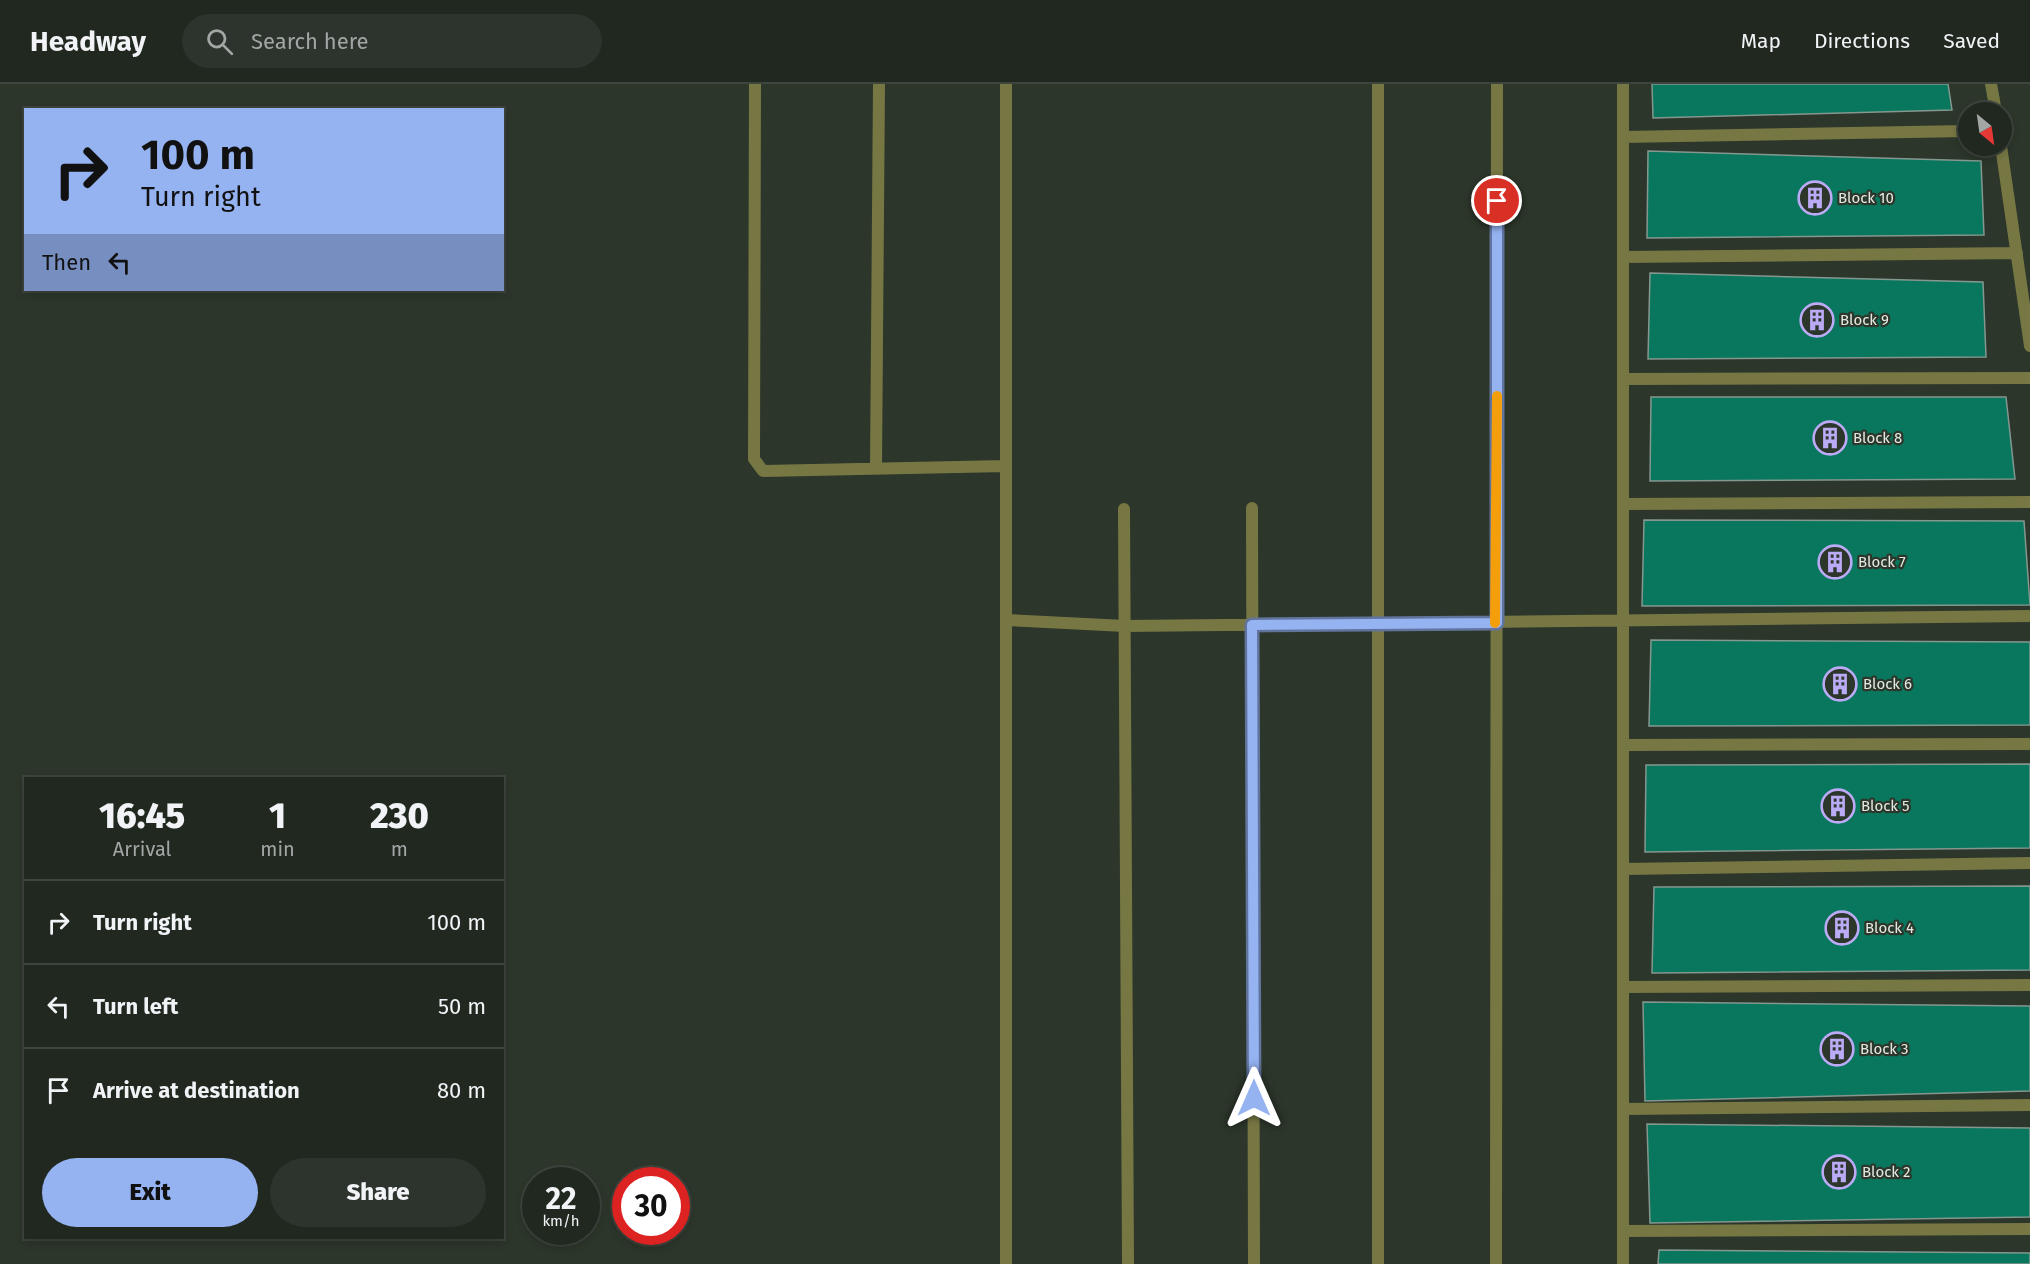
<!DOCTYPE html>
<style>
:root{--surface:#212820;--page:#2d342d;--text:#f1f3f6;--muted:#a2a6a5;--line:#3e443e;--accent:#95b2f1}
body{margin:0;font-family:"Fira Sans",sans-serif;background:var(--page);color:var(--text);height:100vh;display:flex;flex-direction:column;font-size:22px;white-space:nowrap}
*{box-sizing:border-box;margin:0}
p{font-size:20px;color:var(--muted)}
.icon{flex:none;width:33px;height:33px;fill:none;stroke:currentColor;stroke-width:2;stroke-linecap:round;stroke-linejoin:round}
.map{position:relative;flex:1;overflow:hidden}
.drawer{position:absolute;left:24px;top:693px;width:480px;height:462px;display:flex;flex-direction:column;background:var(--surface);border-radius:0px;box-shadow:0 3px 9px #0003,0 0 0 2px var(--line)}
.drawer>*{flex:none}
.hud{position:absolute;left:24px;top:24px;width:480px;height:183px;border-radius:0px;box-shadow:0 3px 9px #0003,0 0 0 2px var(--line);background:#95b2f1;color:#111;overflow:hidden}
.needle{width:39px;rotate:151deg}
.tools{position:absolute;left:1958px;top:18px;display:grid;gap:12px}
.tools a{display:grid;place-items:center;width:54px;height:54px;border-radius:50%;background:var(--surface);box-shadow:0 3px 9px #0003,0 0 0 2px var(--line);font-size:30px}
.speed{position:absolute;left:522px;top:1083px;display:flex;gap:12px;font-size:30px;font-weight:700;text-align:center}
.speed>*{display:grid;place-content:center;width:78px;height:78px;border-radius:50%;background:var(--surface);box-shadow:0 3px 9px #0003,0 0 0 2px var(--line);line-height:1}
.speed small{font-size:15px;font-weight:400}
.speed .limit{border:9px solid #d22;background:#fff;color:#111}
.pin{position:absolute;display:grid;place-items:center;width:51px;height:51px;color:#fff;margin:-26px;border:3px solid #fff;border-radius:50%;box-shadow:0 2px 6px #0007}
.me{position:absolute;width:66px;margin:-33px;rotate:0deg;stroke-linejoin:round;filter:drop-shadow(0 0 4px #0008)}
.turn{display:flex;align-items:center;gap:21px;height:126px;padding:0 18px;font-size:27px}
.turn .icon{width:78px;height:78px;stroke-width:2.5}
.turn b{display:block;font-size:42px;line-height:51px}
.then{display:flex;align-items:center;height:57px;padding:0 18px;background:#0003;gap:12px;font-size:22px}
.eta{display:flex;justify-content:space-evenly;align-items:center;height:102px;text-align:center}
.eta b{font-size:36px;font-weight:800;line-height:42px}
.action{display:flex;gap:12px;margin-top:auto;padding:12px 18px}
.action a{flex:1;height:69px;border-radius:36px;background:var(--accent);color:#111;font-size:24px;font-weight:800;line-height:69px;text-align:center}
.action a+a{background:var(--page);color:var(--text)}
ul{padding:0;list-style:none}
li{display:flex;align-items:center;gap:18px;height:84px;padding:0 18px;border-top:2px solid var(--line)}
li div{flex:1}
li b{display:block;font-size:22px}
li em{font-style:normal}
header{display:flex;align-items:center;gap:36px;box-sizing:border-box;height:84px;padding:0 30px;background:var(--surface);border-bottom:2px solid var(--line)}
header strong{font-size:28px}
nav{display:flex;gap:33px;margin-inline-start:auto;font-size:21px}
.search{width:420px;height:54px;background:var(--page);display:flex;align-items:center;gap:15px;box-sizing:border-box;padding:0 21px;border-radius:33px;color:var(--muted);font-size:22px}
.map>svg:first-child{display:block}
.building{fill:#08775d;stroke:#859890;stroke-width:1.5}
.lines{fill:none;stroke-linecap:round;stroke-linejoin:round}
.street{stroke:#774;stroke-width:12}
.route-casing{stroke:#61749d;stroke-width:15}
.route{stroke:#95b2f1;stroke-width:10}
.slow{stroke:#f59e0b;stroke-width:10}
.labels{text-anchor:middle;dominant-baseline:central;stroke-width:4.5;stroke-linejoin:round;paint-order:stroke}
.poi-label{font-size:15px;fill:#e4eae3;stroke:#2c362a;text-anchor:start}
</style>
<header>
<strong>Headway</strong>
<div class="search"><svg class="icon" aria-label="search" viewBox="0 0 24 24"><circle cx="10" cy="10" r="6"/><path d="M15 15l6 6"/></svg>Search here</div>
<nav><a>Map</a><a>Directions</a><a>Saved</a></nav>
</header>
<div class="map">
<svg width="2030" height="1180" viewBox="0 0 2030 1180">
<rect width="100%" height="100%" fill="#2c362a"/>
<!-- building -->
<path class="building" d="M1652,0H1948L1952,26L1653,34Z
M1648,67L1981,77L1984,151L1647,154Z
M1650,189L1983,198L1986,273L1648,275Z
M1651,313H2006L2015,395L1650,397Z
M1644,436L2024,437L2030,521L1642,522Z
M1651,556L2030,558V641L1649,642Z
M2030,680V764L1645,768L1646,681Z
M2030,802V886L1652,889L1654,803Z
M1643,918L2030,922V1007L1645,1017Z
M1647,1040L2030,1044V1133L1650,1139Z
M1659,1166L2030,1169V1180H1658Z"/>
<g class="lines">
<!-- street -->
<path class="street" d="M755,0L754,375L763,387L1006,382
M1991,0L1996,28
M1623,53L1968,47
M2001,62L2030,262
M1623,173L2017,169
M1623,295L2030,294
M876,383L879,0
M1623,420L2030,418
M1252,424L1254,1180
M1124,425L1128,1180
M1007,536L1125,542L2030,532
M1623,661L2030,660
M1623,785L2030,779
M1623,903L2030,901
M1623,1025L2030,1021
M1623,1147L2030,1145
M1006,1180V0
M1378,1180V0
M1496,1180L1497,0
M1623,1180V0"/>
</g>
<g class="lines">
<!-- route casing -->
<g class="route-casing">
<path id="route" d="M1254,1014L1252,541L1497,539V117"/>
</g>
<!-- route -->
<use href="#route" class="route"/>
<!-- slow -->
<path class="slow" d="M1495,539L1497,312"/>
</g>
<!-- icons -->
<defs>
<g id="building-ring" transform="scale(1.725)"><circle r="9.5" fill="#2c362a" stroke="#bbaaf6" stroke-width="1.5"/><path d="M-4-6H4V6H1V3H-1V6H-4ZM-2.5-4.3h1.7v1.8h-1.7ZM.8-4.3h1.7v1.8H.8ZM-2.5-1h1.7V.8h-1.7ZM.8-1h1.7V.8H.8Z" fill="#bbaaf6"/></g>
</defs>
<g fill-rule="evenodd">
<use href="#building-ring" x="1815" y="114"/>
<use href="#building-ring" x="1817" y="236"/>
<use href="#building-ring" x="1830" y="354"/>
<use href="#building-ring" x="1835" y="478"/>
<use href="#building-ring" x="1840" y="600"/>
<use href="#building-ring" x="1838" y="722"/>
<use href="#building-ring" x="1842" y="844"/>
<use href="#building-ring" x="1837" y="965"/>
<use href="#building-ring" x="1839" y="1088"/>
</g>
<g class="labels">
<!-- poi labels -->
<g class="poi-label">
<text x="1838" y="114">Block 10</text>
<text x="1840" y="236">Block 9</text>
<text x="1853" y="354">Block 8</text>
<text x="1858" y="478">Block 7</text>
<text x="1863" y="600">Block 6</text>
<text x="1861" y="722">Block 5</text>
<text x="1865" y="844">Block 4</text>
<text x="1860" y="965">Block 3</text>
<text x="1862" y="1088">Block 2</text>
</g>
</g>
</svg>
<div class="tools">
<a><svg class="needle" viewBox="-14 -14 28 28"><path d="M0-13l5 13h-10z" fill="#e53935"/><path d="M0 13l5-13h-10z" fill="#a2a6a5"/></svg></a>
</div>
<div class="speed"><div>22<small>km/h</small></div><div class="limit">30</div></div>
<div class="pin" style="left:1497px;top:117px;background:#d93025"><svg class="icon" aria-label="arrive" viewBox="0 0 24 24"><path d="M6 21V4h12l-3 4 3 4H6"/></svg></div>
<svg class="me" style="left:1254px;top:1014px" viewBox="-20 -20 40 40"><path d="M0-17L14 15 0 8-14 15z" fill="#95b2f1" stroke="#fff" stroke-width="4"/></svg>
<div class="hud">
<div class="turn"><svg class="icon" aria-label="right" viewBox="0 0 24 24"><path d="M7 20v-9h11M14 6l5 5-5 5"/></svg><div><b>100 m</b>Turn right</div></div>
<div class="then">Then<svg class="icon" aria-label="left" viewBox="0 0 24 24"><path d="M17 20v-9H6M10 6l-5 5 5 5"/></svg></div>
</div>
<section class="drawer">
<div class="eta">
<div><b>16:45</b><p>Arrival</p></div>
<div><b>1</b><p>min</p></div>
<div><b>230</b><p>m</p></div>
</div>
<ul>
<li><svg class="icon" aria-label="right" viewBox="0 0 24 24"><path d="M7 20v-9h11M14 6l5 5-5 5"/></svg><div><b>Turn right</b></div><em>100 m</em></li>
<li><svg class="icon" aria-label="left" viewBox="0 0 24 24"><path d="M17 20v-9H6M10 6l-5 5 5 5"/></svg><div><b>Turn left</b></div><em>50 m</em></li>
<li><svg class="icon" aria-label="arrive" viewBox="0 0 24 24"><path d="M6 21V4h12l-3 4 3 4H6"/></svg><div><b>Arrive at destination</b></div><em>80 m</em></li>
</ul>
<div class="action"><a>Exit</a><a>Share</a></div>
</section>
</div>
